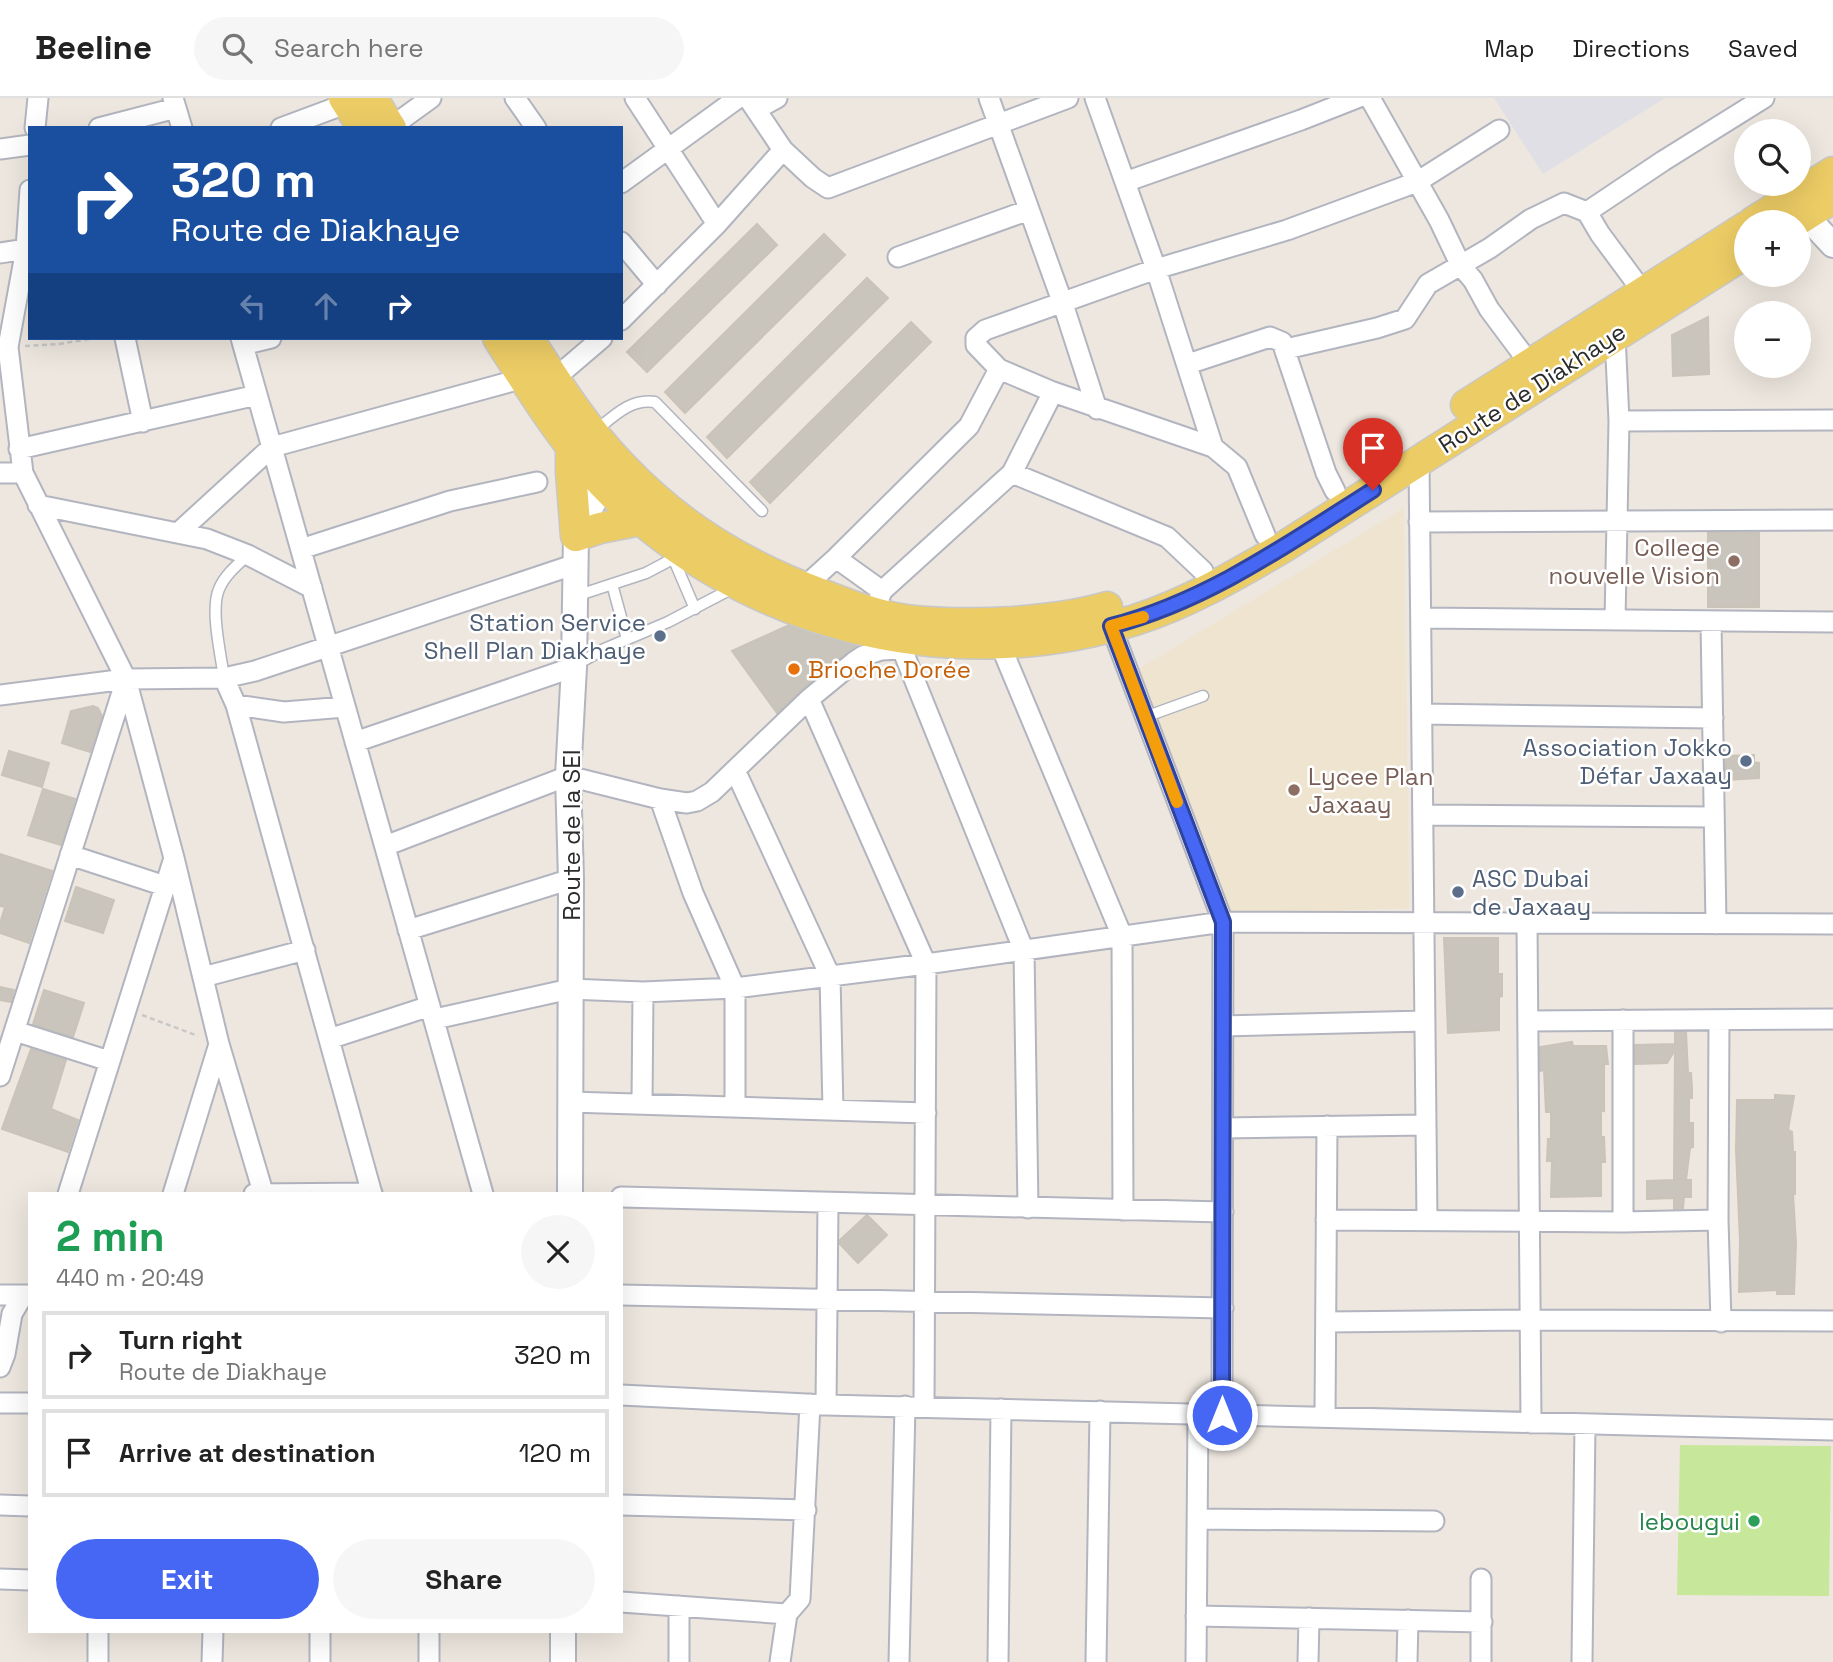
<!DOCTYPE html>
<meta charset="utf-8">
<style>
:root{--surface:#fff;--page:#f6f6f6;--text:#222;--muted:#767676;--line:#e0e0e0;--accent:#4567f4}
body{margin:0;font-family:"Space Grotesk",sans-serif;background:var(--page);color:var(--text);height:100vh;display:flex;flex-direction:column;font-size:26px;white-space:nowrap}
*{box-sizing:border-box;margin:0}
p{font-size:23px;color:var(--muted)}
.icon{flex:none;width:38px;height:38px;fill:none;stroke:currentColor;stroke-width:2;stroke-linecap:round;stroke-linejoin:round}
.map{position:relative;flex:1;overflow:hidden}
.drawer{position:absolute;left:28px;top:1094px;width:595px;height:441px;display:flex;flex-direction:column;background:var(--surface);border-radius:0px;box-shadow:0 7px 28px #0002}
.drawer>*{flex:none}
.top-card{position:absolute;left:28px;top:28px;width:595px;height:214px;border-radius:0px;box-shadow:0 7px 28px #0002;background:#1a4fa0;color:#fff;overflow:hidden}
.tools{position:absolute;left:1734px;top:21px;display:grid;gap:14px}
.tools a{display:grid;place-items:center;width:77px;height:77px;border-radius:50%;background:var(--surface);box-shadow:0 7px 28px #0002;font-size:35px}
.pin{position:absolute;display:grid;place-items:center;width:60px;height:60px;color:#fff;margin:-72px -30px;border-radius:50% 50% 50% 0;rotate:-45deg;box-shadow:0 0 7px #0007}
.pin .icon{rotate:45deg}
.me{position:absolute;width:77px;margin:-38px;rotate:0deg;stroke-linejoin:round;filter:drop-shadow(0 0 5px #0008)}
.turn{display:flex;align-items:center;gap:24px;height:147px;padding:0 28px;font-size:32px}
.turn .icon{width:91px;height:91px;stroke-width:2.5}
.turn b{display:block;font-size:49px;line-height:60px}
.lanes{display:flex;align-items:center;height:66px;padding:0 28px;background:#0003;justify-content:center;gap:35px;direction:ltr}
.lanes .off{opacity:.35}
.round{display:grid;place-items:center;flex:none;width:74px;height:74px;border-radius:37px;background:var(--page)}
.summary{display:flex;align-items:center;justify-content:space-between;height:119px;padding:0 28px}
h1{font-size:42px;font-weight:800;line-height:52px;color:#1e9e55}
.cta{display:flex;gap:14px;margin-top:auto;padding:14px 28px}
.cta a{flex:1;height:80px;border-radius:42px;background:var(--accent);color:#fff;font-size:28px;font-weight:800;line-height:80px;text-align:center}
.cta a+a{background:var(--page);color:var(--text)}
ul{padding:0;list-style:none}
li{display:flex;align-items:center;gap:21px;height:88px;margin:0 14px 10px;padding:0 14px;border:4px solid var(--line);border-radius:0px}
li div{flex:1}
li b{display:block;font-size:26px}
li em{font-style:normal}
header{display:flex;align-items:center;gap:42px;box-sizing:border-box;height:98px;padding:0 35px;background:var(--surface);border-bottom:2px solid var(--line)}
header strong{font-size:33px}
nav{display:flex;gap:38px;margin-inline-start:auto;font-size:24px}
.search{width:490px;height:63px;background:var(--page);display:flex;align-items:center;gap:18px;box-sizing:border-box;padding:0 24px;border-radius:38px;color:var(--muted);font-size:26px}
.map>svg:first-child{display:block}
.industrial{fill:#e1dfe6}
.education{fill:#eee4cf}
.pitch{fill:#c7e89a}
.building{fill:#c9c5bd;stroke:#c9c3b8;stroke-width:2}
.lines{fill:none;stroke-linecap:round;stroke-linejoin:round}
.service-casing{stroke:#b2b5bf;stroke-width:13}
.minor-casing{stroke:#b2b5bf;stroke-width:23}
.tertiary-casing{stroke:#b2b5bf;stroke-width:28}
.primary-casing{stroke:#c8c8c8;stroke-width:33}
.path{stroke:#c8c8c8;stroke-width:2.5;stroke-dasharray:5 3.5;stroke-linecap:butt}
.service{stroke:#fff;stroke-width:10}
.minor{stroke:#fff;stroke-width:19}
.tertiary{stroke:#fff;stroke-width:24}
.primary{stroke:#eccc65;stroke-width:30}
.route-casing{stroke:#2d439f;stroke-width:18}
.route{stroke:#4567f4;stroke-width:12}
.slow{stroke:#f59e0b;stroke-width:12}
.education-dot{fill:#8d6e63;stroke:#fff;stroke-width:2.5}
.service-dot{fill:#5c6f8a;stroke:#fff;stroke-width:2.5}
.food-dot{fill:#e8710a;stroke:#fff;stroke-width:2.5}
.leisure-dot{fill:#2e9e5b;stroke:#fff;stroke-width:2.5}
.labels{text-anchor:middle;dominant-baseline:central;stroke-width:5;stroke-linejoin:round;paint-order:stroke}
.street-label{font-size:24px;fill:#2c2c2c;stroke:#fff}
.education-label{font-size:24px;fill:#785e54;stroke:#fff;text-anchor:end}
.service-label{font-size:24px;fill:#4e5e75;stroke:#fff;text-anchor:end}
.food-label{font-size:24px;fill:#c56008;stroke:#fff;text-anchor:start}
.leisure-label{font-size:24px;fill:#27864d;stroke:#fff;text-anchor:end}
</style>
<header>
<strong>Beeline</strong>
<div class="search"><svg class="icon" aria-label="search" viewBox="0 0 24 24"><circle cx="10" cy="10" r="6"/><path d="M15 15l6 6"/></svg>Search here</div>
<nav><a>Map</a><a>Directions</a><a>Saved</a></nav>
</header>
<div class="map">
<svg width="1833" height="1564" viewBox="0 0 1833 1564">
<rect width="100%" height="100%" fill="#ede7df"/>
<!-- industrial -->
<path class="industrial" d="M1494,0H1665L1543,76Z"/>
<!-- education -->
<path class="education" d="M1404,410L1409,810L1231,817L1134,574Z"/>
<!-- pitch -->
<path class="pitch" d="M1680,1347L1831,1348L1829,1498L1677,1497Z"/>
<!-- building -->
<path class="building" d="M757,126L777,147L647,274L627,254Z
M824,136L845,157L685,315L665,294Z
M867,180L888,200L727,360L707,339Z
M1708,219L1709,276L1673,278L1672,237Z
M911,224L931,244L770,405L750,384Z
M1708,435H1759V509H1708Z
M789,527L856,548L801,592L777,615L732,553Z
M93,608L98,610L102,618L90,654L62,645L71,613Z
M9,653L49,665L42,689L2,677Z
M1754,657V664L1759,665V680L1726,682L1725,658Z
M43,691L75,701L61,747L28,737Z
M0,756L52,773L29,845L0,835V825L5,809L0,808Z
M76,789L114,802L103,835L65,823Z
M1444,840H1498V876H1502V898L1499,899V932L1448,935Z
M0,889L14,892L11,904L0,902Z
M44,892L84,905L73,939L33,926Z
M1675,934H1686L1688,975H1691L1692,991V1000H1689V1025H1693V1049L1690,1050L1686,1082H1691V1099H1684L1683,1110L1674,1111V1100L1647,1101V1083L1674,1082L1675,952L1667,965L1635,966V947L1675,946Z
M1572,944L1573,948H1606L1608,966H1604V1013L1601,1012V1039H1604L1605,1064H1601V1098L1551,1099L1552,1063H1547L1548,1041H1551V1014H1546L1544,972L1540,973V949Z
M31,951L66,962L51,1011L78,1022L68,1054L2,1031Z
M1775,997L1794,998L1788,1032L1792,1034L1793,1054H1795V1096H1793L1796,1145L1794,1196H1777V1192L1739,1194L1740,1142L1736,1052L1737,1002H1775Z
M867,1117L887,1137L858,1165L840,1146V1142Z"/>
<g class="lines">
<!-- service casing -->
<g class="service-casing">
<path id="service" d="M594,334C613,319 630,300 655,304L762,413
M674,462L695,511
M612,486L627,541
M576,498L646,475L682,456
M576,567L604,551L668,524L735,489
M224,580C221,557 210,512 219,491C225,477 237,467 248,457
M1145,619L1203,598"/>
</g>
<!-- minor casing -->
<g class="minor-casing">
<path id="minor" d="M173,0L182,30
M515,0L536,30
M635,0L717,126
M748,0L783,52L813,80L828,90L1068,0
M989,0L1063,206L1097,311
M1095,0L1156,171L1213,349
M1370,0L1439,122L1461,168L1473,182L1489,211L1530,266
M757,11L777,0
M391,29L431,0
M35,30L38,0
M99,30L176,10
M281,30L348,5
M0,51L30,47
M1125,84L1301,22L1357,0
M621,85L738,0
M30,92L26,151L8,249L23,375L126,581L174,760L219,946L263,1094
M1587,114L1663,63L1764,0
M621,144L657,187
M0,155L26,151
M898,159L1029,112
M621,222L717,126L783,52
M125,240L143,324
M241,240L483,1096
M243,247L271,240
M1286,251L1377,230L1405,221L1428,186L1490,150L1531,121L1564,105L1587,114L1600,136L1643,194
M1188,266L1270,239L1282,244L1326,375L1335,393
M554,281L602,240
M1619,323L1833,322
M19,351L257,297
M1419,363L1427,1122
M0,375H23
M1012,375L1167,439L1203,473
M38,407L207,441L248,457L312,490
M1419,424L1833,422
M178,435L272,349L524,280
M1265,437L1237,369L1213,349L1053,294L999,271L976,247V240L985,232L1156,171L1287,132L1417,84L1499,32
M301,451L450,403L537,384
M836,460L882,493
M803,490L836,460L969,328L999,271
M874,515L882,493L1012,375L1053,294
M1421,520L1833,524
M1615,522L1619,323L1615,237
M1711,523L1716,826
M1111,528L1223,824L1222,1317
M904,541L902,551L1024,853L1028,1110
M1000,546L1122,838L1123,1112
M224,580L236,607L372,1096
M0,597L126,581L224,580L255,573L576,466
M809,601L926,866L924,1309
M236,607L284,614L345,609
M1422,616L1713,620
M355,644L574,569
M735,672L830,878L833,1012
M660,701L693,795L735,890V1009
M1423,717L1714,719
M385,748L568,678L660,701L687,705L697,703L712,694L809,601L854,564L863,558L881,552L902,551
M70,757L165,788
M1527,825L1531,1325
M408,832L571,781
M203,879L305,852
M435,921L570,891L643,894L735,890L926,866L1223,824L1833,826
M1623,922V1124
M1719,922L1718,1122L1721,1224
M1528,923L1833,921
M1223,928L1425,923
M15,933L109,963
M329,941L430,908
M0,978L126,582
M570,1004L926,1015
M642,1006L643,894
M1223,1030L1426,1027
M68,1096L174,760
M173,1096L219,946
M254,1096L372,1095
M621,1099L1223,1114
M1326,1122L1623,1124L1718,1122
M0,1197H30
M621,1197L1223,1210
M1326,1224L1530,1222L1833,1223
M0,1269L5,1256L12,1216L23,1197
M621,1297L826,1307L1833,1332
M0,1305H30
M826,1307L828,1105
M1325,1319L1327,1028
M0,1407L30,1408
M621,1407L806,1412
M1198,1421L1434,1423
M0,1481L30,1482
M1481,1481V1564
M621,1504L787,1516
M1196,1518L1482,1524
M98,1533V1564
M320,1533V1564
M212,1564L213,1533
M429,1564V1533
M679,1564V1508
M780,1564L787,1516L800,1501L810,1306
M899,1564L905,1308
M998,1564L1001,1311
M1096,1564L1100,1313
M1196,1564L1198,1316
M1308,1564L1309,1520
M1407,1564L1408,1522
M1582,1564L1585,1326"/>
</g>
<!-- tertiary casing -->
<g class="tertiary-casing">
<path id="tertiary" d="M1796,102L1806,118L1833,147
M570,1096L571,781L568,678L574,569L576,438L603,386L615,373
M563,1564V1533"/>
</g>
<!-- primary casing -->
<g class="primary-casing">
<path id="primary" d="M344,0L363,30
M372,0L391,30
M1753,124L1833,74
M1795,124L1833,100
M498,240C530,290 562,343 603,386C738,527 949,581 1135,522C1188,505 1234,478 1282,450L1746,155
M528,240C556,284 585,330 622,368C680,429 743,467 821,496C849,507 877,518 907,522C942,526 978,526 1013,524C1045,521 1077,518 1107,509
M1466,307L1746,129
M571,347V374L576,438L600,430L641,422"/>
</g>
<!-- path -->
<path class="path" d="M25,248L59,246L95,240
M142,917L198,938"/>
<!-- service -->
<use href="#service" class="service"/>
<!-- minor -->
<use href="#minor" class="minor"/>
<!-- tertiary -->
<use href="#tertiary" class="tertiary"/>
<!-- primary -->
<use href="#primary" class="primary"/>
</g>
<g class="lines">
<!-- route casing -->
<g class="route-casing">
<path id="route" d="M1222,1317L1223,824L1111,528C1208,503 1289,445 1373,392"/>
</g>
<!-- route -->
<use href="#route" class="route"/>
<!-- slow -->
<path class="slow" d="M1143,519L1111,528L1177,704"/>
</g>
<!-- markers -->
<g class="education-dot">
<circle cx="1734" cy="463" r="7"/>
<circle cx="1294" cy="692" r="7"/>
</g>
<g class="service-dot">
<circle cx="660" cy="538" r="7"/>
<circle cx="1746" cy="663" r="7"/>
<circle cx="1458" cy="794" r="7"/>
</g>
<circle class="food-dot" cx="794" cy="571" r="7"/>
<circle class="leisure-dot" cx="1754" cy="1423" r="7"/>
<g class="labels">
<!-- street labels -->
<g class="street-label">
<text transform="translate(1532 290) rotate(-33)">Route de Diakhaye</text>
<text transform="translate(571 737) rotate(-90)">Route de la SEI</text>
</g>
<!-- education labels -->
<g class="education-label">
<text x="1720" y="449">College<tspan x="1720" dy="28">nouvelle Vision</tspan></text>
<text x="1308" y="678" text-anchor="start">Lycee Plan<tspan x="1308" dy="28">Jaxaay</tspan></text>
</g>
<!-- service labels -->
<g class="service-label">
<text x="646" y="524">Station Service<tspan x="646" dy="28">Shell Plan Diakhaye</tspan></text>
<text x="1732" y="649">Association Jokko<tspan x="1732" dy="28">Défar Jaxaay</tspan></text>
<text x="1472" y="780" text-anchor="start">ASC Dubai<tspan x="1472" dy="28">de Jaxaay</tspan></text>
</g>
<!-- food labels -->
<g class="food-label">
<text x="808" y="571">Brioche Dorée</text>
</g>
<!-- leisure labels -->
<g class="leisure-label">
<text x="1740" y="1423">lebougui</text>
</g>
</g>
</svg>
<div class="tools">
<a><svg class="icon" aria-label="search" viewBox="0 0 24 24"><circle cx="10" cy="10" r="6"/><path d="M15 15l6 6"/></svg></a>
<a>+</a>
<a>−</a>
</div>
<div class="pin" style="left:1373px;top:392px;background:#d93025"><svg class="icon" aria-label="arrive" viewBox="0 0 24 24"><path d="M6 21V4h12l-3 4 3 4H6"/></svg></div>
<svg class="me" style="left:1222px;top:1317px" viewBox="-20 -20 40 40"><circle r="17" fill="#4567f4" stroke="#fff" stroke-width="3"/><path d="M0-11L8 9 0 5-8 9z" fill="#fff"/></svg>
<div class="top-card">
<div class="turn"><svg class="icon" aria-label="right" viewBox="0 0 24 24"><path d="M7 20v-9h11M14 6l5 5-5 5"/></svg><div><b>320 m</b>Route de Diakhaye</div></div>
<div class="lanes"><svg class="icon off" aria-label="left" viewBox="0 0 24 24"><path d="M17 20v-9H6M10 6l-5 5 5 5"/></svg><svg class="icon off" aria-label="ahead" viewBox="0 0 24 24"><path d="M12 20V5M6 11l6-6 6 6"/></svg><svg class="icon" aria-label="right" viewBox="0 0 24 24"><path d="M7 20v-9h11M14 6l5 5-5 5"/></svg></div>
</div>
<section class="drawer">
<div class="summary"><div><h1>2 min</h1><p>440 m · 20:49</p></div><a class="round"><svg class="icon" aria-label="close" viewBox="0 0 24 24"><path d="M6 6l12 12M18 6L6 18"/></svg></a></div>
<ul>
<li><svg class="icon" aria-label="right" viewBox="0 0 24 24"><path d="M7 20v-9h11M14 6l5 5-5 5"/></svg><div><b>Turn right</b><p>Route de Diakhaye</p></div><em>320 m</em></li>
<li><svg class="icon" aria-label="arrive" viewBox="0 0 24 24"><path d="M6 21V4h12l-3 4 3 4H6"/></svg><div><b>Arrive at destination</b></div><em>120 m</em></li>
</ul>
<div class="cta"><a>Exit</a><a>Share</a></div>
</section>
</div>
